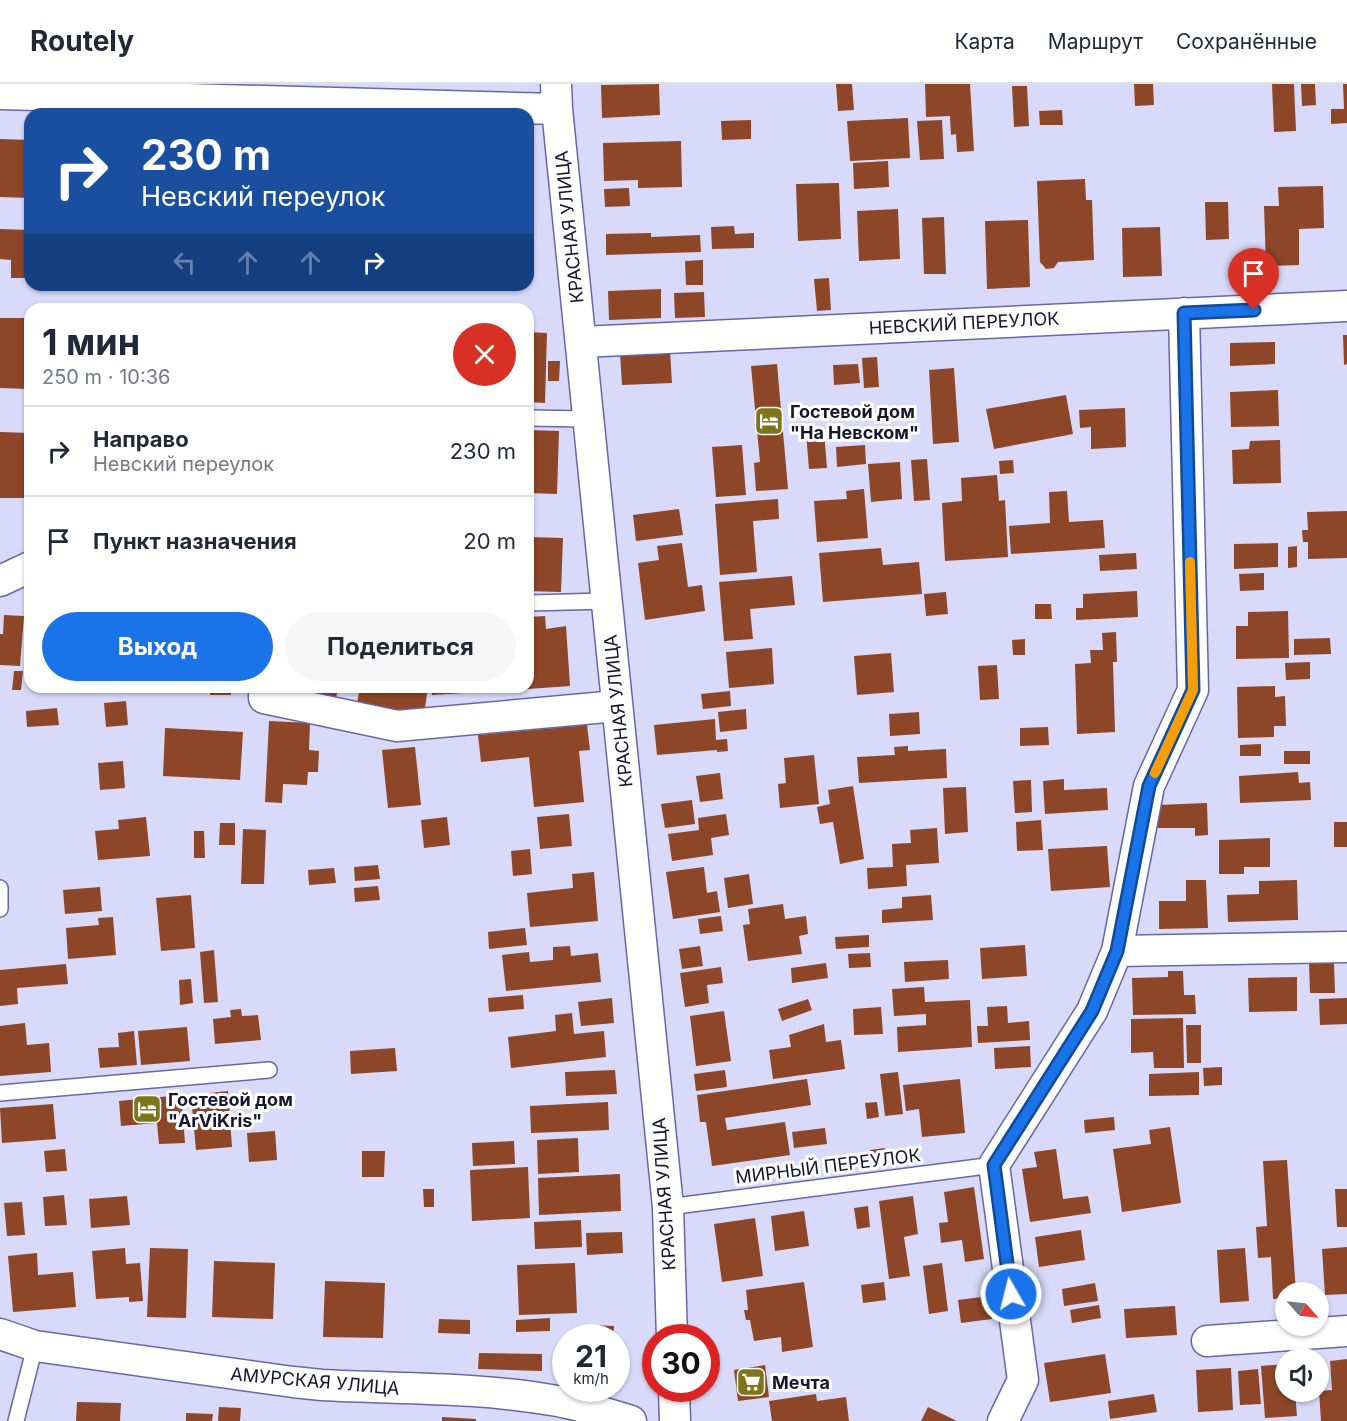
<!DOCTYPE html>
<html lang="ru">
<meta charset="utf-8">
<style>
:root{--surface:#fff;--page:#f6f6f7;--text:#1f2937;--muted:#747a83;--line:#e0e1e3;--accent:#1a73e8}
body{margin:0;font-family:Inter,sans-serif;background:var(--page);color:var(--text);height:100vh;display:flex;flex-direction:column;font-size:22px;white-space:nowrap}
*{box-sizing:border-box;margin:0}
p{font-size:20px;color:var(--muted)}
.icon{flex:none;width:33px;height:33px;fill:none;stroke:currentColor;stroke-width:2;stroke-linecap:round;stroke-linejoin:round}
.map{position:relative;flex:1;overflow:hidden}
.drawer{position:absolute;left:24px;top:219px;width:510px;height:390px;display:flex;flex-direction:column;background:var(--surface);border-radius:18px;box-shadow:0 2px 4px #0004}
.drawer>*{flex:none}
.banner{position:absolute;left:24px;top:24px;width:510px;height:183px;border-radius:18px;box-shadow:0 2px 4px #0004;background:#1a4fa0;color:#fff;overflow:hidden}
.needle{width:39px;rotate:117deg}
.controls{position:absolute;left:1275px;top:1198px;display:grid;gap:12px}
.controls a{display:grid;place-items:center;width:54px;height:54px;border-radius:50%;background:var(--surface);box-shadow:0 2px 4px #0004;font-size:30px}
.speed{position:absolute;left:552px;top:1240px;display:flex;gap:12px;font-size:30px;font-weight:700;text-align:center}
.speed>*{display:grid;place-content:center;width:78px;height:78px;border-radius:50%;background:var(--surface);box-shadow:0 2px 4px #0004;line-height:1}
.speed small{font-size:15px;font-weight:400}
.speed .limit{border:9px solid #d22;background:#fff;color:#111}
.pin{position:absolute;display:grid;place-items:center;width:51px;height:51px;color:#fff;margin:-62px -26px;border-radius:50% 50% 50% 0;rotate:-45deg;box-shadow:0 0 6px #0007}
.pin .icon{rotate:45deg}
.me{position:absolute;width:66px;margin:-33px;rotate:352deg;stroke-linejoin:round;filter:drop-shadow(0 0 4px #0008)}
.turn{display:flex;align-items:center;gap:21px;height:126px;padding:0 18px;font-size:27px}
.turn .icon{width:78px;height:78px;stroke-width:2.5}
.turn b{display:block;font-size:42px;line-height:51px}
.lanes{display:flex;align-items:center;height:57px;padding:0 18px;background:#0003;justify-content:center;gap:30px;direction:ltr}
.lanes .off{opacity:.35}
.round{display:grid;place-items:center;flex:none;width:63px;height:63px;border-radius:32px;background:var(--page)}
.head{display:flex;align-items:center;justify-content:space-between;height:102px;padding:0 18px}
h1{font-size:36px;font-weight:700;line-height:45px}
.cta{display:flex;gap:12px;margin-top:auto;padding:12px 18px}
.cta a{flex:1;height:69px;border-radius:36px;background:var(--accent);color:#fff;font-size:24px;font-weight:700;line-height:69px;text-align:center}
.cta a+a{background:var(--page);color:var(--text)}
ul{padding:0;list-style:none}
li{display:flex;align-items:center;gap:18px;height:90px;padding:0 18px;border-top:2px solid var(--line)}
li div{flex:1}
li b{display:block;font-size:22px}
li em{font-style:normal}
header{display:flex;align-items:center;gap:36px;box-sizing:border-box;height:84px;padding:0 30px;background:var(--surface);border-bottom:2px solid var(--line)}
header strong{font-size:28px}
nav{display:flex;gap:33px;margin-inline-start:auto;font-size:21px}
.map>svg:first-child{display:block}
.building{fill:#8d4627}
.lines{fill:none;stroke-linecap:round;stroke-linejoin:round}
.lane-casing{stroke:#6866aa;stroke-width:18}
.street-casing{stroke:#6866aa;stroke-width:33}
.lane{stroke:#fff;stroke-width:15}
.street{stroke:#fff;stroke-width:30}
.route-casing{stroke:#114b97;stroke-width:15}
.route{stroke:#1a73e8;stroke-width:10}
.slow{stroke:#f59e0b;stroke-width:10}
.labels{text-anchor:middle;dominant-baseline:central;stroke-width:6;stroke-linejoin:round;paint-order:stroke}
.street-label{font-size:18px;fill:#161430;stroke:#fefefe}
.poi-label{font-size:18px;font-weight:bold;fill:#161430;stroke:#fefefe;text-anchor:start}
</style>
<header>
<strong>Routely</strong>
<nav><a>Карта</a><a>Маршрут</a><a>Сохранённые</a></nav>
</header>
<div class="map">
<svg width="1347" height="1337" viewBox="0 0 1347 1337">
<rect width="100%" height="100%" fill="#d9daf9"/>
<!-- building -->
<path class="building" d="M659,0L660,31L602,34L601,1Z
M836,0H852L854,26L838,27Z
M925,0H970L974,67L957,68L956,50L951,51L950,32L926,33Z
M1134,0H1153L1154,21L1135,22Z
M1272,0H1294L1296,47L1274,48Z
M1301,0H1315L1316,21L1302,22Z
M1343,0H1347V39L1331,40V25H1344Z
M1012,2H1027L1029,42L1014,43Z
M1062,26L1063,41H1040L1039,27Z
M908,34L910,74L850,77L847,37Z
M751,36V55L722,56L721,37Z
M942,36L944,75L920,76L917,37Z
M0,55L30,56V114L0,113Z
M681,57L682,103L638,104V96L604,97L603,59Z
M888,77L889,103L854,105L853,79Z
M1085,95L1086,116H1092L1094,176L1058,178L1054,184L1046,185L1040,178L1037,97Z
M839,99L841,155L798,157L796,100Z
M1323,102L1324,144L1299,145V181L1266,182L1264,122H1279L1278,103Z
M629,104L630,122L605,123L604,105Z
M1205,118H1228L1229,155L1206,156Z
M898,125L900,175L859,177L857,127Z
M944,133L946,190H924L922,134Z
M1028,136L1030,203L987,205L985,137Z
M734,142L735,150L754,149V164L712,165L711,143Z
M1160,143L1162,192L1123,193L1122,144Z
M0,145L30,146L28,194H11V176L0,175Z
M651,149V153L700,151L701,168L606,171V150Z
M703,176V201H686L685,177Z
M829,194L831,226L817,227L814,195Z
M661,205V234L609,236L608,207Z
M704,208L705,233L675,234L674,209Z
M0,234H30V305L0,304Z
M528,248L547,249L545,319L528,318Z
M1343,251H1347V280L1344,281Z
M1275,258V280L1230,282V259Z
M670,267L672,299L622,301L620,269Z
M877,273L879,303L864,304L862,274Z
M548,277H560L559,297H548Z
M777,280L788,405L756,407L754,379L760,378L751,282Z
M858,280L860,299L834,301L833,281Z
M954,284L959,358L933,360L929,286Z
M1278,306L1279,342L1231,343L1230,308Z
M1066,311L1073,350L994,365L986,325Z
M1125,324L1126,363L1091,365V343L1080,344L1079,326Z
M528,346L559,347L557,410L528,409Z
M0,348L30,349V414H0Z
M824,348L827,384L809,385L806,349Z
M1280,356L1281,399L1233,400L1232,366L1249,365L1250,357Z
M742,361L746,411L716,413L712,363Z
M865,361L866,380L837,383L836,363Z
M927,375L930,416L914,417L911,376Z
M1013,376L1014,389L1000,390L999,377Z
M900,378L902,415L871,418L868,380Z
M997,391L999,417L1005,416L1008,473L945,477L942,419L962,417L961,394Z
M864,405L868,454L817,458L814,417L847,415L846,407Z
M1067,407L1069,438L1103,436L1105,464L1011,470L1009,442L1050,439L1049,408Z
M778,415L779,435L753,437L757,488L720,491L715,420Z
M679,425L683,451L636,457L633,431Z
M1347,427V474L1308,475V458H1303L1302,446H1308L1307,428Z
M528,453L563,454L561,508L528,507Z
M682,459L688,503L702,501L705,527L645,536L638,479L659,476L657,462Z
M1278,459V483L1234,485V460Z
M1297,462V483L1288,484V463Z
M881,464L883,481L919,478L922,510L823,518L819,469Z
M1136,469L1137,485L1100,487L1099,471Z
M1264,489V506L1240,507L1239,490Z
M792,492L795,521L750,525L753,555L724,557L719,498Z
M1137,507L1138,533L1076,536V524H1083V510Z
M946,508L948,530L926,532L924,510Z
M1035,520H1051L1052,535H1035Z
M1288,527L1289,574L1236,575V542H1248V528Z
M4,531L24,532L20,582L0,581V550H3Z
M545,532L546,545L566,542L570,602L528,605V533Z
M1116,548L1117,578H1113L1115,648L1077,650L1075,580L1091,579L1090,566H1103L1102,549Z
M1330,554L1331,570L1294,571V555Z
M1025,555V571H1013L1012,556Z
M772,564L774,600L729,604L726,568Z
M891,569L894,608L857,611L854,572Z
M1310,578V595L1286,596L1285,579Z
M997,581L999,615L980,616L978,582Z
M14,587H23L21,606H12Z
M1275,602V613L1285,612L1286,642H1274V653L1238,654L1237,603Z
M210,603H231V611H210Z
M284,603H338L336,615Z
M360,603H428L424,631L357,619Z
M431,603H528V605L432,611Z
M730,607L731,622L703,625L701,610Z
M126,617L128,641L106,643L104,619Z
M57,624L59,641L27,643L26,627Z
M746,625L747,645L720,648L718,628Z
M919,628L920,650L890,652L889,630Z
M715,635L716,656L727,655L728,667L717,668V666L657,671L654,641Z
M269,637L310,639L309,666L319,667L318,688H308L307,701L283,700L282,719L265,718Z
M587,641L590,666L579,667L584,718L534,723L529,673L481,678L478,651Z
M1048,643L1049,661L1020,662V644Z
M165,644L243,648L240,696L163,692Z
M1261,660V672H1240V661Z
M908,662V667L946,665L947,694L859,699L857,673L895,671L894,663Z
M415,663L421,721L388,724L382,666Z
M1284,667H1310V680H1284Z
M814,671L819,720L780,724L778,700L786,699L784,674Z
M123,677L125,704L100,706L98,679Z
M1298,688L1299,699L1310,698L1311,716L1240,719L1239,692Z
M720,689L723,715L700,718L696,692Z
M1064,695V706L1107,704L1108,726L1045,730L1043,697Z
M1031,696L1032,728L1015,729L1013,697Z
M853,702L864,775L840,780L833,738L820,740L817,723L830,720L828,706Z
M966,703L968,748L945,750L943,704Z
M692,716L695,740L665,744L661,720Z
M1207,719L1208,751L1195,752V744H1157V721Z
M569,730L572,762L540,765L537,733Z
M726,730L729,751L711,754L713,771L672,777L668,750L699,746L698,734Z
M146,733L150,772L98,776L95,747L119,745L118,736Z
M447,733L450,761L424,764L421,736Z
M1041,736L1043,766L1017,767L1016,738Z
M1334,738H1347V763H1334Z
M220,739H235V761H219Z
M937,744L939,779L906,781L907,802L868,805L867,784L893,783L892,760L911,759L910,746Z
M243,745L266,746L264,800H241Z
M194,747H204L205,774H194Z
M1270,754V783H1244V790H1219V756Z
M1107,762L1110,803L1051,807L1048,765Z
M530,765L532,790L513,792L511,767Z
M378,781L380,795L355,797L354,783Z
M704,783L707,809L717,807L720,828L673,835L666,788Z
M334,784L336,799L309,801L308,786Z
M594,788L598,837L530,843L527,809L573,804L572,790Z
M749,790L753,820L728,824L724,794Z
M1186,796H1206L1208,844L1159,845V817H1186Z
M1297,796L1298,836L1228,838L1227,811L1259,810V797Z
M378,802L380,816L355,818L354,804Z
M100,803L102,827L65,830L63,806Z
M191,811L195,864L161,867L156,814Z
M931,811L933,836L882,839V826L902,824V813Z
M783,820L785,835L806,832L808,850L799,852L802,870L748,877L743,841L750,840L748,825Z
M721,832L723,847L700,850L698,835Z
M113,833L116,871L68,875L66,844L99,841L98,834Z
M525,844L527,861L489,865L488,848Z
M869,851V863L836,865L835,853Z
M1025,861L1027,892L982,895L980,864Z
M570,862L571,872L598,869L601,898L506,907L502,871L529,868L530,878L553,876V863Z
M700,862L703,882L682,885L679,865Z
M214,866L218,918L204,919L200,868Z
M870,869L871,883L849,884L848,870Z
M948,876L949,895L905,898L904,878Z
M1334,878L1335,909H1310L1309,879Z
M826,879L828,894L792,899L791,884Z
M66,880L68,900L17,904L18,920L0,922V886Z
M721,883L723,899L707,901L709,919L685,923L680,889Z
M1168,887H1183L1184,911H1195L1196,930L1133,931L1132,894L1168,893Z
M1297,893V927L1249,928L1248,894Z
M191,895L193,919L180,921L179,896Z
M924,903L925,918L970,916L972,963L898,968L897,943L926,941V930L894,932L892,905Z
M523,911L524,925L489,928L488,914Z
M612,914L614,939L581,942L578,918Z
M1347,914V940L1320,941L1319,915Z
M808,915L812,926L782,937L778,925Z
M1007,922L1008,939L1029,937L1030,956L978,959L977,942H988L987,923Z
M881,923L883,950L854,951L853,925Z
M241,925L242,932L258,931L261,956L215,960L213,935L231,933L230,926Z
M724,927L731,977L696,982L690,932Z
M572,929L574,950L604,947L606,973L511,984L508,953L556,947L555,931Z
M1183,934L1184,984H1154L1153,968L1131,969V935Z
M25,939L27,961L49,959L51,988L0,992V942Z
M824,940L826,958L841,956L845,985L773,995L769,966L791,963L789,951Z
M1186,941H1201V979H1187Z
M187,943L190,977L141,981L138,947Z
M134,947L137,981L100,984L98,964L119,963L118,949Z
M1030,962L1031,983L995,985L994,964Z
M395,964L397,987L351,990L350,967Z
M1222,983V1001L1204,1002L1203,984Z
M615,986L617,1010L566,1012L565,988Z
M725,986L727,1003L696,1007L694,990Z
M898,988L903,1030L885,1032L880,990Z
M1199,988V1011L1149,1012V990Z
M807,995L811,1021L725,1034L727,1046L785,1038L790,1071L712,1082L706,1038H700L697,1011Z
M960,995L965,1049L922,1053L919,1025L906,1027L903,1001Z
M228,1007L232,1063L196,1066L191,1011Z
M181,1011L185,1059L159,1060L157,1039L121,1042L119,1017Z
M608,1018L609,1046L531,1049L530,1022Z
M877,1018L879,1033L867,1035L865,1019Z
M53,1020L56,1055L2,1059L0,1024Z
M1114,1033L1115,1046L1085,1049L1084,1036Z
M1170,1043L1181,1119L1122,1128L1113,1065L1151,1060L1149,1046Z
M825,1044L827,1060L794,1064L792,1048Z
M275,1047L277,1076L249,1078L247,1049Z
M578,1054L579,1088L538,1090L537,1056Z
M514,1057L515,1080L473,1082L472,1059Z
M885,1064L886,1073L871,1076L870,1066Z
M65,1065L67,1087L46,1088L44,1067Z
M1056,1065L1063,1115L1088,1112L1091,1129L1030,1138L1022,1085L1037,1083L1034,1068Z
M362,1067H385L384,1093H362Z
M1287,1076L1296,1209H1286V1214L1273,1215L1271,1173L1258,1174L1256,1143L1267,1142L1263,1077Z
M528,1083L530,1134L472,1137L470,1086Z
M620,1090L621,1127L539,1131L538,1094Z
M974,1103L984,1175L965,1178L962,1156L941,1159L939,1139L948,1138L944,1108Z
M423,1105H434V1123H424Z
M1335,1105H1347V1143H1337Z
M64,1111L67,1141L45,1142L43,1113Z
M127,1112L130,1141L91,1144L89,1115Z
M913,1112L918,1150L904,1153L910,1192L889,1195L879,1117Z
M22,1118L25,1151L7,1152L4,1119Z
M868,1122L870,1143L857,1145L854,1124Z
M804,1127L809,1162L775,1167L771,1132Z
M755,1134L763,1192L722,1198L714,1140Z
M581,1136L582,1163L535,1165L534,1138Z
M1081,1146L1085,1176L1039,1183L1035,1153Z
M622,1148L623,1169L587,1171L586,1149Z
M1347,1163V1210L1325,1211L1322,1165Z
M125,1164L126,1180L140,1179L143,1217L129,1218V1213L96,1215L92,1167Z
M150,1164L188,1165L186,1234L147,1233Z
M1245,1164L1249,1217L1220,1219L1217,1166Z
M37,1169L38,1191L73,1188L76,1223L13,1228L8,1172Z
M214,1177L275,1179L273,1235L212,1233Z
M575,1179L577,1229L519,1231L517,1181Z
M942,1179L948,1227L929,1230L923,1182Z
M325,1197L385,1199L383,1254L323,1253Z
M804,1198L813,1263L782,1268L781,1253L754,1257L750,1236H746L744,1226H748L746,1206Z
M884,1198L886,1216L863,1219L861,1201Z
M1095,1199L1098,1217L1064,1222L1062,1205Z
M989,1212L992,1235L961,1239L958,1216Z
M1099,1221L1101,1234L1072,1239L1070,1226Z
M1175,1222L1177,1251L1126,1254L1124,1225Z
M550,1234V1247L516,1248V1236Z
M439,1235L470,1236V1250L438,1249Z
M584,1241L614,1242L613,1254H572V1251L583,1252Z
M479,1269L542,1270V1287L478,1285Z
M1105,1270L1111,1309L1050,1318L1044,1279Z
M1347,1275V1337H1321L1319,1307L1332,1306L1330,1277Z
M1286,1280V1308H1295L1297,1332L1265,1334L1261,1282Z
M765,1281L769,1313L738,1317L734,1286Z
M1231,1284L1233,1326L1198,1328L1196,1286Z
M1258,1285L1261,1320L1240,1321L1238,1287Z
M816,1310L817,1317L846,1313L849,1337H772L769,1317Z
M1154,1310L1157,1328L1110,1335L1108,1317Z
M77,1318L121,1319L120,1337H76Z
M219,1323L241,1324L240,1337H218Z
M928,1323L957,1337H921Z
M186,1329L213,1330L212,1337H186Z
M442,1333L476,1335V1337H442Z"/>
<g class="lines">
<!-- lane casing -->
<g class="lane-casing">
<path id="lane" d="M528,334L587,335
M528,519L607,517
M0,804V825
M0,1009L269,986
M668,1123L994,1081
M16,1337L35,1262"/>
</g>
<!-- street casing -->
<g class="street-casing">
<path id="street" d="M556,0L557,25L668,1123L672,1254
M0,10L557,25
M581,258L1347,222
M0,497L30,483
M264,603V614L397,642L617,622
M1117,867L1347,863
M0,1250L35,1262L293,1298L322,1301C398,1305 476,1303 551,1316C578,1320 605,1329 631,1337
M1207,1257L1347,1247
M674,1305L675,1337
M1003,1337L1023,1296L994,1081L1092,927L1117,867L1149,702L1193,606L1184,229"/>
</g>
<!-- lane -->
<use href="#lane" class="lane"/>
<!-- street -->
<use href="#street" class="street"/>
</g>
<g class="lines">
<!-- route casing -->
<g class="route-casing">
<path id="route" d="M1011,1210L994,1081L1092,927L1117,867L1149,702L1193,606L1184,229L1254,226"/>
</g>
<!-- route -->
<use href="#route" class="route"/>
<!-- slow -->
<path class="slow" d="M1155,689L1193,606L1190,478"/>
</g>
<!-- icons -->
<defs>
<g id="hotel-square" transform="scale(1.5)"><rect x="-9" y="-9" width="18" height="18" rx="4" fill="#7e7518" stroke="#fefefe"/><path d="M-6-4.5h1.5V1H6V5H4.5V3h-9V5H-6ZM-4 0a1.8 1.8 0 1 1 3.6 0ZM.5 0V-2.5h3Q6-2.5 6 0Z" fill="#fff"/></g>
<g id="supermarket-square" transform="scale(1.5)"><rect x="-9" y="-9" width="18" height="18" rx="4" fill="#7e7518" stroke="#fefefe"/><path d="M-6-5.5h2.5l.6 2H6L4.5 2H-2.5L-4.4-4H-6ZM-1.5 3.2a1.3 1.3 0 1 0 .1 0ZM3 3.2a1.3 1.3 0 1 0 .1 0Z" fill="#fff"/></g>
</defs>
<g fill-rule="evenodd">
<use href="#hotel-square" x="769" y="337"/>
<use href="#hotel-square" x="147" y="1025"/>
<use href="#supermarket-square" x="751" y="1298"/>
</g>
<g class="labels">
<!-- street labels -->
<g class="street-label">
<text transform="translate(569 143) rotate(-96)">КРАСНАЯ УЛИЦА</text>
<text transform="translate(964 239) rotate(-3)">НЕВСКИЙ ПЕРЕУЛОК</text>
<text transform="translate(618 627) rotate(-96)">КРАСНАЯ УЛИЦА</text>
<text transform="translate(828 1082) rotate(-7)">МИРНЫЙ ПЕРЕУЛОК</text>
<text transform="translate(664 1110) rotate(-94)">КРАСНАЯ УЛИЦА</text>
<text transform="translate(315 1297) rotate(5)">АМУРСКАЯ УЛИЦА</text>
</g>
<!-- poi labels -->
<g class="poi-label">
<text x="790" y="327">Гостевой дом<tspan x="790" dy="21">"На Невском"</tspan></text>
<text x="168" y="1015">Гостевой дом<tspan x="168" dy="21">"ArViKris"</tspan></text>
<text x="772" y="1298">Мечта</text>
</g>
</g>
</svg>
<div class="controls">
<a><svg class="needle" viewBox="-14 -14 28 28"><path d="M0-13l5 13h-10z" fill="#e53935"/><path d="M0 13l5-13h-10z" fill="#747a83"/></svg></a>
<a><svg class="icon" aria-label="sound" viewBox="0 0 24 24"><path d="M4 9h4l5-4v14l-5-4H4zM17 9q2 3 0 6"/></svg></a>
</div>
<div class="speed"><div>21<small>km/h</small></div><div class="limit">30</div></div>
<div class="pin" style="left:1254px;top:226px;background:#d93025"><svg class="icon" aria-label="arrive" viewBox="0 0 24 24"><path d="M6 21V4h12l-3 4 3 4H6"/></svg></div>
<svg class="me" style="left:1011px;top:1210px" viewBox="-20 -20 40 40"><circle r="17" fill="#1a73e8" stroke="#fff" stroke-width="3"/><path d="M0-11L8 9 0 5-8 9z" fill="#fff"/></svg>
<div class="banner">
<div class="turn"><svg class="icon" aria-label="right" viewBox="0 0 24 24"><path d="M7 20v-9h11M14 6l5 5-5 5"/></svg><div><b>230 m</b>Невский переулок</div></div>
<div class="lanes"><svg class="icon off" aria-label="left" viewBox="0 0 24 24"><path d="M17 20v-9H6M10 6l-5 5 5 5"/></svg><svg class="icon off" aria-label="ahead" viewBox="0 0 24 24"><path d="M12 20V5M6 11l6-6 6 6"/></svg><svg class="icon off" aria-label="ahead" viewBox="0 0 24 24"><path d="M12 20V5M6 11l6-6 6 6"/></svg><svg class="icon" aria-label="right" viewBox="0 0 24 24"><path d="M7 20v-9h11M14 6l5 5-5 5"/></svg></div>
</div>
<section class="drawer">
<div class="head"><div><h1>1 мин</h1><p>250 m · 10:36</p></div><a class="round" style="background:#d93025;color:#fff"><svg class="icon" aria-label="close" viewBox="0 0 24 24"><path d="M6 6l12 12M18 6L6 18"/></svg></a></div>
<ul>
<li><svg class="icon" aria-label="right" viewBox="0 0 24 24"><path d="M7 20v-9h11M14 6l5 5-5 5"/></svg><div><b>Направо</b><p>Невский переулок</p></div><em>230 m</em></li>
<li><svg class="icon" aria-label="arrive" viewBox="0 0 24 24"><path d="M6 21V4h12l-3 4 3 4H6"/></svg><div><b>Пункт назначения</b></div><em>20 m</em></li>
</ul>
<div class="cta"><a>Выход</a><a>Поделиться</a></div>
</section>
</div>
